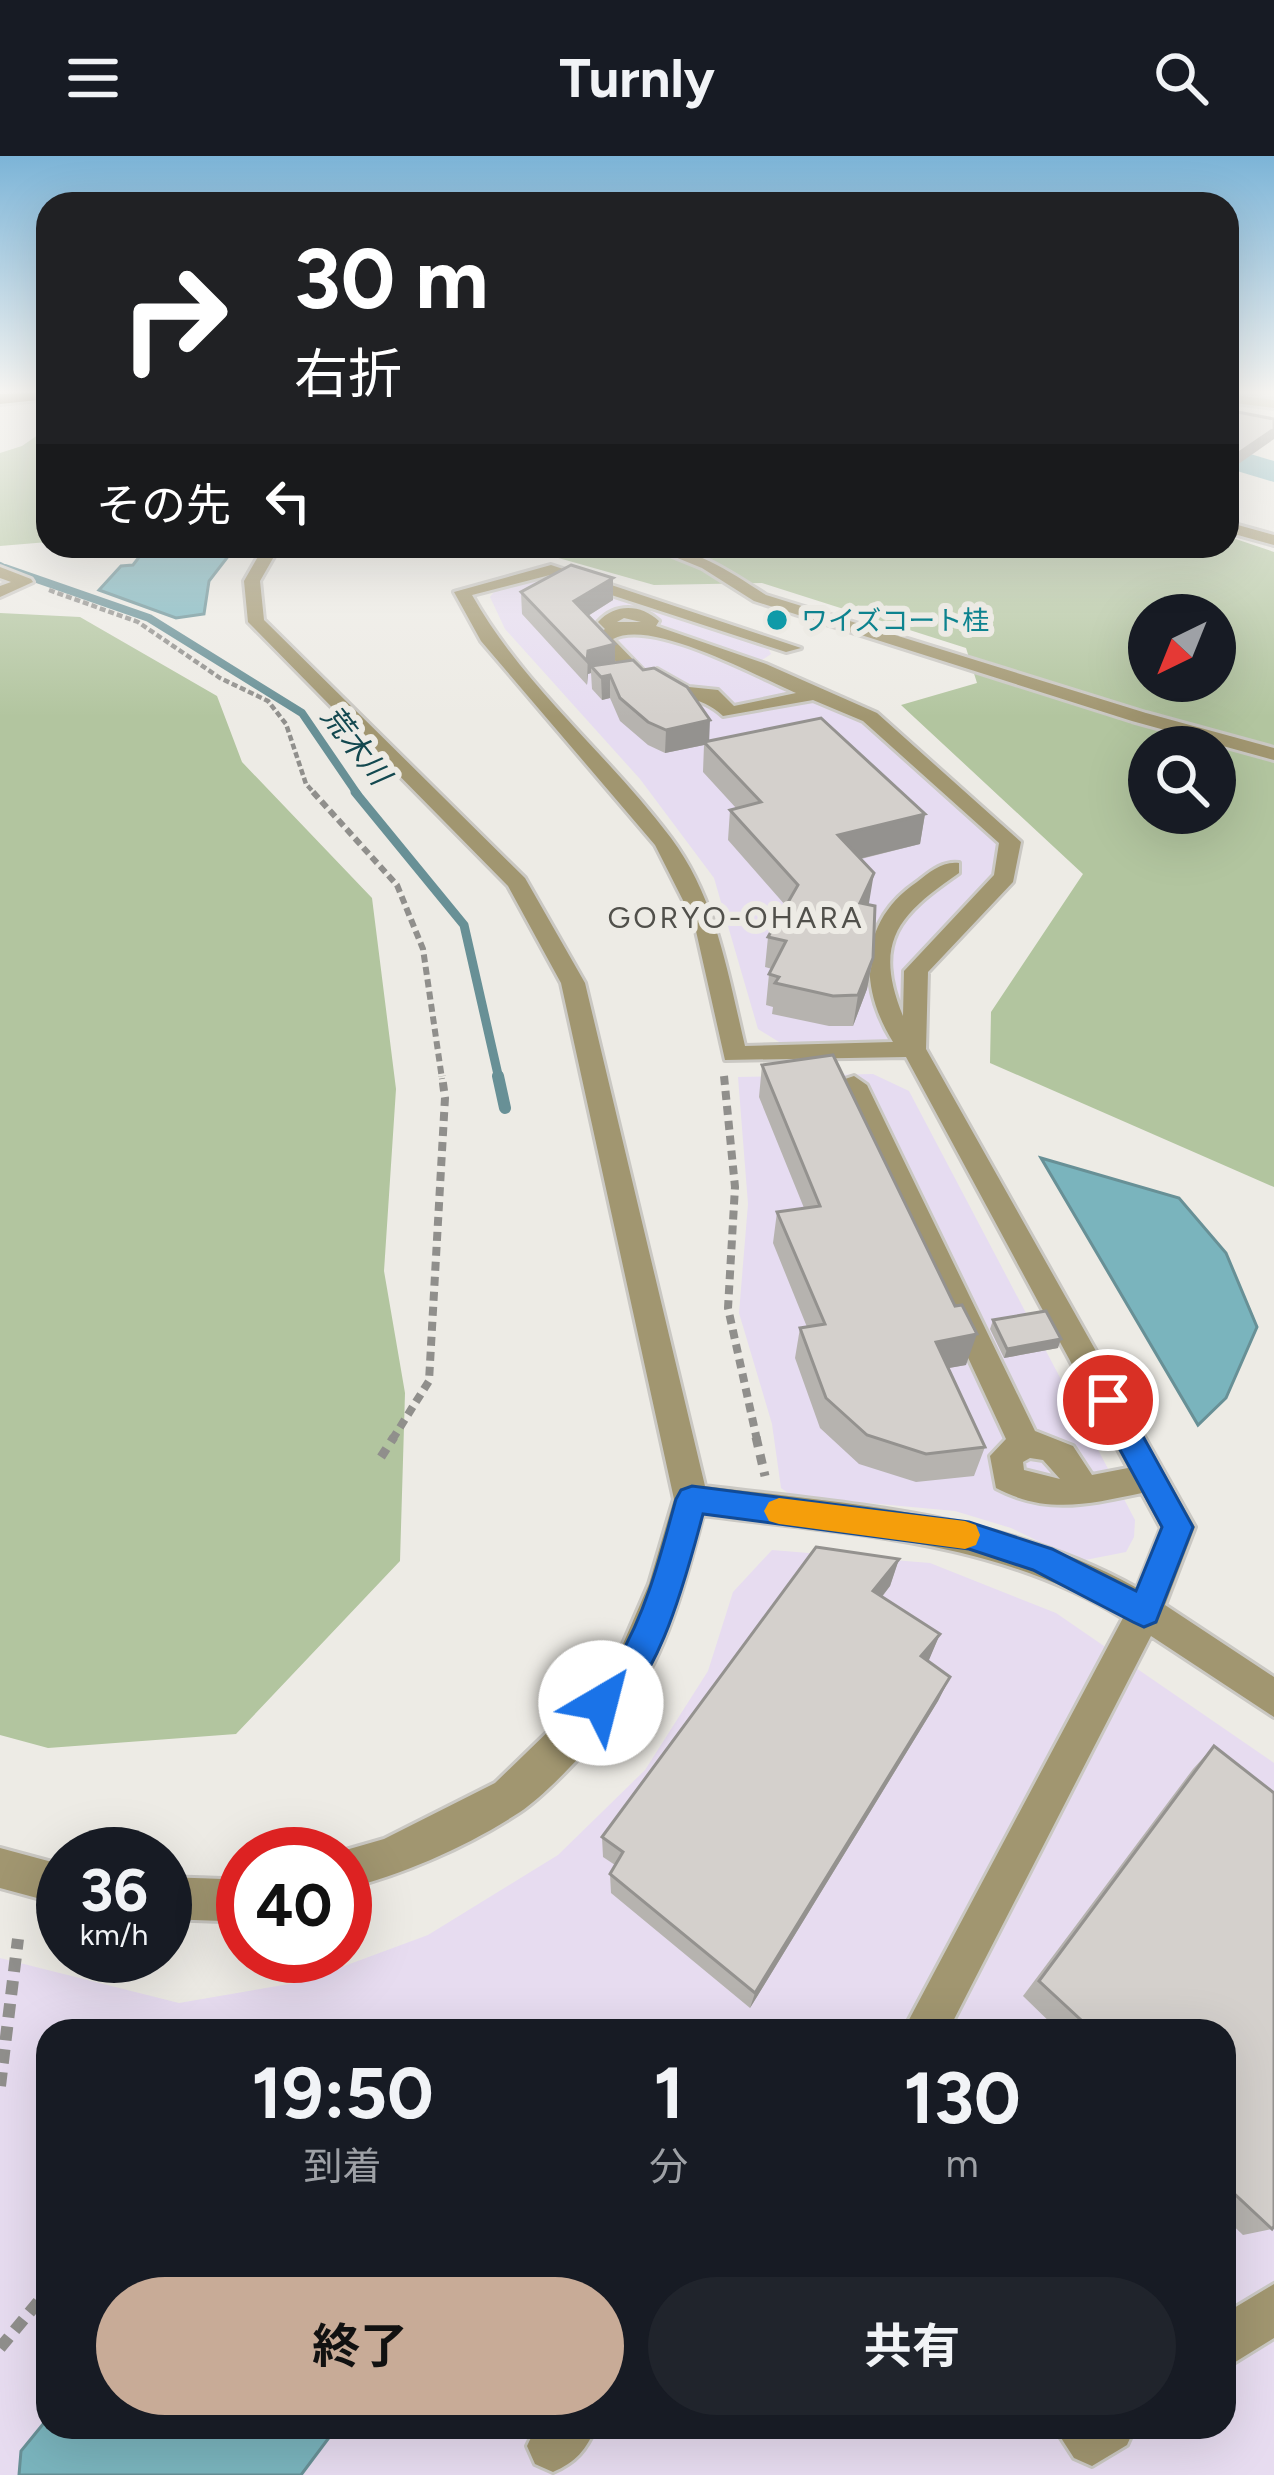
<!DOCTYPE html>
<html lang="ja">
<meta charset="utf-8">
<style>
:root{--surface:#171b24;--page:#20242c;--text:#f1f3f6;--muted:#9ea1a6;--accent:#c8ab97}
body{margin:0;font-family:Figtree,"Noto Sans JP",sans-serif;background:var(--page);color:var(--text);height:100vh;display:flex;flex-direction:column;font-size:45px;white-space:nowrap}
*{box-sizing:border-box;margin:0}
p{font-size:39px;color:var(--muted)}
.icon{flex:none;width:66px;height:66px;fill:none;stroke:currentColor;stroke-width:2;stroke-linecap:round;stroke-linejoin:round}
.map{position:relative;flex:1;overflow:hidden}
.panel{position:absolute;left:36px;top:1863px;width:1200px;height:420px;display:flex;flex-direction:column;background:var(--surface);border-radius:36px;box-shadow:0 12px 48px #0002}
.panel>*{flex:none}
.top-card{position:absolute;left:36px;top:36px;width:1203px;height:366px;border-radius:36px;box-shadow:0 12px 48px #0002;background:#202124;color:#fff;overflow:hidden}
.needle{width:78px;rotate:223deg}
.tools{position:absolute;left:1128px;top:438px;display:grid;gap:24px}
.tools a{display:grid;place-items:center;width:108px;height:108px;border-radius:50%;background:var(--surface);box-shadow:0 12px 48px #0002;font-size:60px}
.speed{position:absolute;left:36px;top:1671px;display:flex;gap:24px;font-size:60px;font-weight:700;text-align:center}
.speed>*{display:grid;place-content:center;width:156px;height:156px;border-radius:50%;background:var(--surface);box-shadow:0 12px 48px #0002;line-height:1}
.speed small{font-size:30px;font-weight:400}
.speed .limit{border:18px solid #d22;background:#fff;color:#111}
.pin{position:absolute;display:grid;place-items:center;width:102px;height:102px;color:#fff;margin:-51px;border:6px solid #fff;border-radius:50%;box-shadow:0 3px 12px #0007}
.me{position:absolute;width:132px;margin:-66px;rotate:37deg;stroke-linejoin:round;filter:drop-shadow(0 0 9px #0008)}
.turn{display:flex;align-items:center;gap:42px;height:252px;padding:0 60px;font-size:54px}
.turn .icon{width:156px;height:156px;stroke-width:2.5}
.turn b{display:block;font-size:84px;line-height:102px}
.then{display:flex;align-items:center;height:114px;padding:0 60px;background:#0003;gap:24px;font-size:45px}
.eta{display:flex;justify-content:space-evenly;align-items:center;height:204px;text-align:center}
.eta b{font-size:72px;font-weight:700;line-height:84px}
.cta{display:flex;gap:24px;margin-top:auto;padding:24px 60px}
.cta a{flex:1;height:138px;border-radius:72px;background:var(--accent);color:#111;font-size:48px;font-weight:700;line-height:138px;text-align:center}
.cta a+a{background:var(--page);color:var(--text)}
header{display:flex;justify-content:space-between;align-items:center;height:156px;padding:0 60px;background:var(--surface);font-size:54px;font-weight:700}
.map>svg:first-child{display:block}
.commercial{fill:#e6dcf1}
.education{fill:#e7dcf0;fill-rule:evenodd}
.green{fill:#b2c59f;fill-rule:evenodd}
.water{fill:#7ab4bd;stroke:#689096;stroke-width:3}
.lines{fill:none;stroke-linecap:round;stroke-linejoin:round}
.stream-far3{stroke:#689096;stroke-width:6}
.stream-far2{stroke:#689096;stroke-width:8}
.stream-far1{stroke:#689096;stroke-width:9}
.stream{stroke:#689096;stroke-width:12}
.river{fill:#7ab4bd;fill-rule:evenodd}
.minor-casing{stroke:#cac8c3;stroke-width:6}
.highway-casing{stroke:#cac8c3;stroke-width:6}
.path-far4{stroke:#908f8c;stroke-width:4.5;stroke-dasharray:6 3;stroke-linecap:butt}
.path-far3{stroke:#908f8c;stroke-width:6;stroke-dasharray:8 4.5;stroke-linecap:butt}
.path-far2{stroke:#908f8c;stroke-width:8;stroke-dasharray:9 6;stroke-linecap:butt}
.path-far1{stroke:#908f8c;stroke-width:9;stroke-dasharray:10 8;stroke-linecap:butt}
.path{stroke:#908f8c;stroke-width:12;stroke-dasharray:14 9;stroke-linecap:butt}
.minor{fill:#a19670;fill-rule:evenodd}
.highway{fill:#473900;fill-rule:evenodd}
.wall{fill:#b6b3af}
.shaded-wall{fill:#94928f}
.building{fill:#d4d0cc;stroke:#94928f;stroke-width:3}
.route{fill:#1a73e8;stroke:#114b97;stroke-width:3}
.slow{fill:#f59e0b}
.culture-dot{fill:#0f9aa8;stroke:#edebe5;stroke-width:4.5}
.labels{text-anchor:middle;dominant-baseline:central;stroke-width:12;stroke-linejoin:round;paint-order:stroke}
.far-culture-label{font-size:27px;fill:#0d838f;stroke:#edebe5;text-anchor:start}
.far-water-label{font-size:30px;font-style:italic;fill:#13484f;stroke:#edebe5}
.far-neighbourhood-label{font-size:30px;letter-spacing:3px;fill:#51504b;stroke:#edebe5}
</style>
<header><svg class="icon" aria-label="menu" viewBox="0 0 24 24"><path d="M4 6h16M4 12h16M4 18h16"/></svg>Turnly<svg class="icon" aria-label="search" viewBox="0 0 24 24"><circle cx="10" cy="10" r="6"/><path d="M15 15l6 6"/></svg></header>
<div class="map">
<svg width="1274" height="2319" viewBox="0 0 1274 2319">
<rect width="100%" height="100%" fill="#edebe5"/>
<!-- commercial -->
<path class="commercial" d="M542,421L604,433L767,490L771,498L747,514L868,569L1000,688L998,714L906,809L904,874L884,887L784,889L758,873L714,722L640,623L505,473L490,441L496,433Z
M873,918L909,935L1135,1364L1134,1381L1126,1396L1080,1405L1011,1372L955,1355L792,1340L781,1332L772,1268L739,1157L748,1048L738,921Z"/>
<!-- education -->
<path class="education" d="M772,1394L930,1407L1056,1457L1274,1607V2319H0V1802L179,1847L301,1826L428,1779L558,1699L645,1614L708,1515L733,1436ZM48,1875H1224V2271H48Z"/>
<!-- green -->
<path class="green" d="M48,272V386L0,390V297L22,290Z
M1227,380L1274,396V1031L990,907L991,856L1083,718L901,549L977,527L966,492L762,427L654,429L516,390H1227ZM1149,459H1215V525H1149ZM1149,591H1215V657H1149Z
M0,457L80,461L217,540L242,606L372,742L396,933L384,1115L405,1237L400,1405L236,1578L48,1592L0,1579Z"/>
<!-- water -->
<path class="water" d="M236,390L209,425L204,458L176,462L99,434L121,410L133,409L147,391Z
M1041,1002L1179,1042L1226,1097L1257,1171L1226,1242L1198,1269Z
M48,2262V2271H337L301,2319H19L21,2295Z"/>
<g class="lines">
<!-- stream-far3 -->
<path class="stream-far3" d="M0,409L11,415"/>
<!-- stream-far2 -->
<path class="stream-far2" d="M5,412L149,462L302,557L358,639"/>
<!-- stream-far1 -->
<path class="stream-far1" d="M355,636L464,769L499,923"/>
<!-- stream -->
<path class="stream" d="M498,920L505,952"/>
<!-- river -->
<path class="river" d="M1227,291L1274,305V326L1227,312Z"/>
<!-- minor casing -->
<g class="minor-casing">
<path id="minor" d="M1227,238L1274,244V252L1227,246Z
M1227,366L1274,379V389L1227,376Z
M264,390H280L260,425L264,464L525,722L585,827L705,1330C855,1349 1002,1357 1137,1432L1161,1372L1142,1337C1089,1348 1047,1359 996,1332L990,1300L1006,1283L841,929L845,923L854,920L867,929L1035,1275L1073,1290L1092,1319L1128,1312L906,901L725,904L694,766L655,689L481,485L454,436L551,409L801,492L786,496L550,419L472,439C523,530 608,598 671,682C716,742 728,818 745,890L893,886C858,830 859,765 917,726C930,716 942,705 959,707V717C900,758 872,784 903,860L904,815L994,719L999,687L863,565L813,544L723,560C701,538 671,544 648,518L657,513L689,531L718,534L734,550L796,537C756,520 651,462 613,483L646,517L631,521L593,482L605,473L598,466C615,447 641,448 659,465L656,470L766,508L877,557L1021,686L1013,726L928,816L926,893L1195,1371L1165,1449L1274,1521V1561L1151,1480L948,1875H903L1123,1462C995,1383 849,1378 703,1359C690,1408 669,1489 640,1530C617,1562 552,1635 520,1656C468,1690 405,1718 345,1733V1698H332L384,1683L495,1627L559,1565L616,1504L649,1428L674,1343L561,827L508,730L248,466L244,425ZM624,462L641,466H617ZM1030,1302L1043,1304L1060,1323L1024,1314L1023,1306Z
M648,390C693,390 729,415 766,439L1146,557L1274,592V604L1132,565L754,445L702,412Z
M0,411L31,423L33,426L0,441V430L11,426L0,422Z
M0,1692L63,1709V1749L0,1732Z
M243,1719V1759L223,1765L165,1763V1721L223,1723Z
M1274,2128V2182L1224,2213V2158Z
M536,2271H596C586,2294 576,2306 553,2316L535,2308L527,2290Z
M1054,2271H1135L1127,2289L1092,2310L1074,2302Z"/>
</g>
<!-- highway casing -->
<g class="highway-casing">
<path id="highway" d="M48,237V243L0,248V238Z"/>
</g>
<!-- path-far4 -->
<path class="path-far4" d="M49,434L138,466L220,522L268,545L286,568L306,628L316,639"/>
<!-- path-far3 -->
<path class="path-far3" d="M313,636L397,729L423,793L442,923"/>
<!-- path-far2 -->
<path class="path-far2" d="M724,920L735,1031L728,1152L757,1284
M392,1284L429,1225L445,942L442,920"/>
<!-- path-far1 -->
<path class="path-far1" d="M756,1281L765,1320
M381,1301L394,1281"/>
<!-- path -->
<path class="path" d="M0,1930L18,1783
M0,2192L48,2134"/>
<!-- minor -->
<use href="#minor" class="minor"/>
<!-- highway -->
<use href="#highway" class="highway"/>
</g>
<!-- wall -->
<path class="wall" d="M521,436L613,444L588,460L615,488V507L709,585L925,658L920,688L861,703L869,749L873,802L867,833L853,870H829L772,858L773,851L766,849L769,818L772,813L765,811L768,781L786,750L728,684L730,654L736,652L703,616L704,589L665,597L648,589L620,565L610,542L602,544L592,533L591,517L588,518L587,529L522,458Z
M762,909L966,1209L948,1212L985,1291L974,1320L916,1326L859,1308L820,1272L795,1202L800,1172L807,1171L773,1087L777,1056L804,1052L759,941Z
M993,1164L1058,1192L1004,1202L990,1173Z
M899,1403L890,1430L882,1441L940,1478L928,1505L950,1521L938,1545L750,1852L611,1737L610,1718L615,1709L603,1701L602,1681Z
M1214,1590L1272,2073L1243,2079L1224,2061V1875H1059L1023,1840L1193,1613Z"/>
<!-- shaded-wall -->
<path class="shaded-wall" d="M1274,273V283L1227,316V305Z
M613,422V444L575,468L574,445Z
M615,488V511L591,510V517L588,518L587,529L588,495Z
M610,519V542L602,544L601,521Z
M710,564L709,588L665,597L666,574Z
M925,658L920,688L834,709L838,679Z
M874,717L869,747L855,778L860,747Z
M873,802L867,833L853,870L858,839Z
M977,1178L966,1209L927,1216L936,1186Z
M1061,1183L1058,1192L1004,1202L1007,1193Z
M899,1403L890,1430L865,1462L873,1435Z
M940,1478L929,1504L910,1525L921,1500Z
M950,1521L938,1545L750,1852L755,1837Z"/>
<!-- building -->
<path class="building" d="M1227,254L1274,263V273L1227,305Z
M571,409L613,422L574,445L615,488L588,495L587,505L521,436Z
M633,504L643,514L654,512L687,531L710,564L666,574L648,566L620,542L610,519L601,521L591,510Z
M821,562L925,658L838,679L874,717L860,747L875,750L873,802L858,839L833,840L775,827L779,821L769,818L786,785L768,781L798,729L730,654L761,646L704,586Z
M833,899L955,1150L962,1149L977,1178L936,1186L985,1291L926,1298L867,1279L826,1242L800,1172L825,1168L777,1056L820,1050L762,909Z
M1046,1155L1061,1183L1007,1193L993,1164Z
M816,1391L899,1403L873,1435L940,1478L921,1500L950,1521L755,1837L610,1718L623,1696L602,1681Z
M1214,1590L1274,1637V2070L1272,2073L1224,2028V1875H1093L1039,1825Z"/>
<!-- sky -->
<linearGradient id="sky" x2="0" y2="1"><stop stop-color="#7cb4d7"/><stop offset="0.42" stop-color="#f7f6f3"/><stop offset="1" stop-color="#f7f6f3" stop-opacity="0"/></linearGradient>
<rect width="1274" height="561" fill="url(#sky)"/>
<!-- route -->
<path class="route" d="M1108,1232L1118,1235L1193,1371L1156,1466L1144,1471L1133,1466L1033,1414L969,1393L703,1358C688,1413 657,1541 601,1564L589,1559L584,1547C591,1529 608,1519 618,1503C647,1455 661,1397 676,1343L681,1334L692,1330L969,1366L1052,1393L1136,1435L1162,1371L1093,1244L1097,1235Z"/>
<!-- slow -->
<path class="slow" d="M779,1342L965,1365L976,1369L980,1379L976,1389L965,1393L779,1368L769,1365L764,1355L769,1346Z"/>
<!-- markers -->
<circle class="culture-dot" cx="777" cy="464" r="12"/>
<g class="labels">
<!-- far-culture labels -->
<g class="far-culture-label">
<text x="801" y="464">ワイズコート桂</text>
</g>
<!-- far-water labels -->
<g class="far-water-label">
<text transform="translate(356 589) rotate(52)">荒木川</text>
</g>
<!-- far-neighbourhood labels -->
<g class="far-neighbourhood-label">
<text x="736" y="761">GORYO-OHARA</text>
</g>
</g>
</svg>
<div class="tools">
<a><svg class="needle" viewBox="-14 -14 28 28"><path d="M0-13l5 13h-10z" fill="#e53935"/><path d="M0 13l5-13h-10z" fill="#9ea1a6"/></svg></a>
<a><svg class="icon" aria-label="search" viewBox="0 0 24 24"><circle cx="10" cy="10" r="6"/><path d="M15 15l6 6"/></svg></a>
</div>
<div class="speed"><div>36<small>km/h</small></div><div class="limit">40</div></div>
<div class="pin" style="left:1108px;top:1244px;background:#d93025"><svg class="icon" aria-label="arrive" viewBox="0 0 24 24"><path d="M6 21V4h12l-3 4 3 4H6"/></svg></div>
<svg class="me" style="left:601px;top:1547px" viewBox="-20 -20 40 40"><circle r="19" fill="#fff"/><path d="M0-13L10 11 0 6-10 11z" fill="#1a73e8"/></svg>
<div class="top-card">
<div class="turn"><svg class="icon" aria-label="right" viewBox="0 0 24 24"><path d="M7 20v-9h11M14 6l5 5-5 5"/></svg><div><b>30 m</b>右折</div></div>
<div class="then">その先<svg class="icon" aria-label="left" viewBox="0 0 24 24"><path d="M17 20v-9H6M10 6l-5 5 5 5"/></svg></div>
</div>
<section class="panel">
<div class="eta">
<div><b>19:50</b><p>到着</p></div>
<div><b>1</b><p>分</p></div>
<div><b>130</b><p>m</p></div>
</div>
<div class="cta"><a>終了</a><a>共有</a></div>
</section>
</div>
